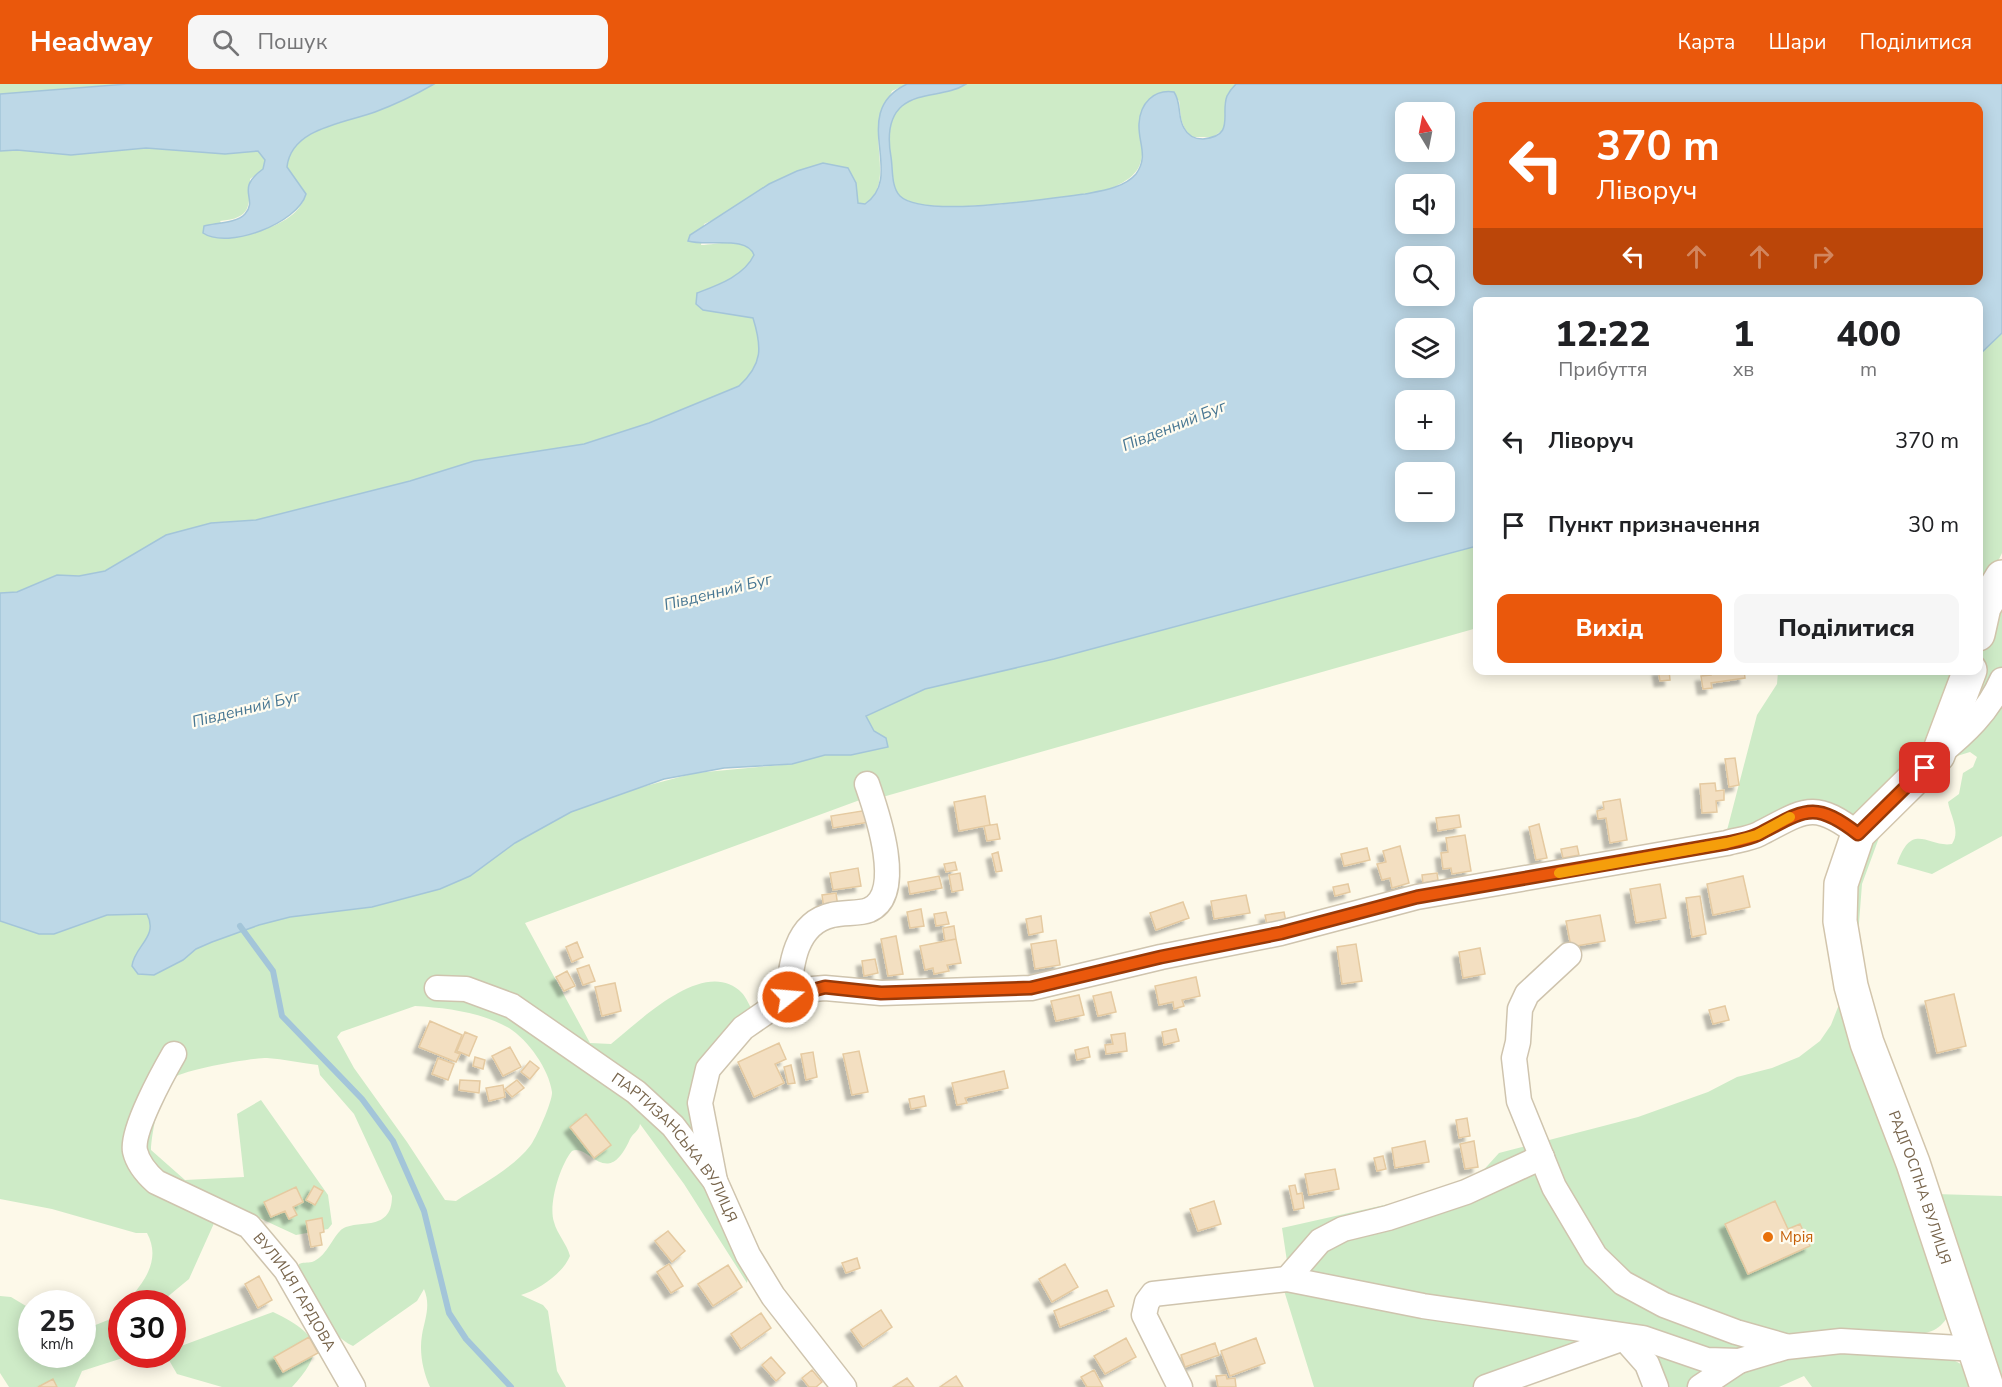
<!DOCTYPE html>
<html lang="uk">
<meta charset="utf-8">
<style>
:root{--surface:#fff;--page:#f6f6f6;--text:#202124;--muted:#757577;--accent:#ea580c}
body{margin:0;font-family:"Nunito Sans",sans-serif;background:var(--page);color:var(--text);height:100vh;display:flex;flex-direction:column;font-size:22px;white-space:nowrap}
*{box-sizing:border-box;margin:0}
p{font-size:20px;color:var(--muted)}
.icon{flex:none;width:33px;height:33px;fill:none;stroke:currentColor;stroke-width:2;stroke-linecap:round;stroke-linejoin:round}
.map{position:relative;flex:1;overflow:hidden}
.sheet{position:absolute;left:1473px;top:213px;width:510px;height:378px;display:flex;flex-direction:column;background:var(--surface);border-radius:12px;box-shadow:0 3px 15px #0003}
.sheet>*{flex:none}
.hud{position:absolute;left:1473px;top:18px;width:510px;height:183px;border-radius:12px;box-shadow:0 3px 15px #0003;background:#ea580c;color:#fff;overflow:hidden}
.needle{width:39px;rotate:350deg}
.tools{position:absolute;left:1395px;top:18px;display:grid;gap:12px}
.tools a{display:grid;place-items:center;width:60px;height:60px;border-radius:12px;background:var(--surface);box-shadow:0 3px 15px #0003;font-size:30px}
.speed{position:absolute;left:18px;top:1206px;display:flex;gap:12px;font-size:30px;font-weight:700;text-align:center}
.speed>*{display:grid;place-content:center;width:78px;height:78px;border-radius:50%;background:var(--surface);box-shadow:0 3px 15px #0003;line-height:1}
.speed small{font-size:15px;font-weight:400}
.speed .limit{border:9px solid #d22;background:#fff;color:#111}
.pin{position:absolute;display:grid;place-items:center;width:51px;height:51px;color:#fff;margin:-26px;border-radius:12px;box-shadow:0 3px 9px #0006}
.me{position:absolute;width:66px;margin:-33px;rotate:73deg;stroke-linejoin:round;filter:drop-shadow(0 0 4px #0008)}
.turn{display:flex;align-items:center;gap:21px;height:126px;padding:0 24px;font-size:27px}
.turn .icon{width:78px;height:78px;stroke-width:2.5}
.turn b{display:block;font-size:42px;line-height:51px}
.lanes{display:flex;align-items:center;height:57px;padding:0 24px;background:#0003;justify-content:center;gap:30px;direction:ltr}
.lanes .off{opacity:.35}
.eta{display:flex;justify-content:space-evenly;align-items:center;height:102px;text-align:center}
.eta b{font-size:36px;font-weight:800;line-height:42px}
.button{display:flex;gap:12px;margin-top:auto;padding:12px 24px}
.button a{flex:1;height:69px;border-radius:12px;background:var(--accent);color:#fff;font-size:24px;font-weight:800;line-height:69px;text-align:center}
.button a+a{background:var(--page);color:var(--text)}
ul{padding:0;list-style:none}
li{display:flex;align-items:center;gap:18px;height:84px;padding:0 24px}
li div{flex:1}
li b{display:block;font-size:22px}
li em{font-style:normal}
header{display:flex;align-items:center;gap:36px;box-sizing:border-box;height:84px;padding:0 30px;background:var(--accent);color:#fff}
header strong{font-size:28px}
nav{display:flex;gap:33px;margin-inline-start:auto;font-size:21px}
.search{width:420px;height:54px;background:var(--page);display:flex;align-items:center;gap:15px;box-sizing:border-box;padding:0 21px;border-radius:12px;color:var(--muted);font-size:22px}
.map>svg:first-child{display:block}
.green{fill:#ceebc7;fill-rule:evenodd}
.water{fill:#bdd8e7;stroke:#a3c5d9;stroke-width:1.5;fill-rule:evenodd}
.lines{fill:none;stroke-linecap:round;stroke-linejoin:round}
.stream{stroke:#a3c5d9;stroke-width:6}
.building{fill:#f3dfc1;stroke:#e5caa1;stroke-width:1.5;filter:url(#shadow)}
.street-casing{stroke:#cfc4ae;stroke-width:27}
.secondary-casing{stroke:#d2c5ac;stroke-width:36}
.street{stroke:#fff;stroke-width:24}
.secondary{stroke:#fff;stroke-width:33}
.route-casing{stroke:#983908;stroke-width:15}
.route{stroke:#ea580c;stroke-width:10}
.slow{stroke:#f59e0b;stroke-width:10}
.food-dot{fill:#e8710a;stroke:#fffcf0;stroke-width:2}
.labels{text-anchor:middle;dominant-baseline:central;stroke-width:4.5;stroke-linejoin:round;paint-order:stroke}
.street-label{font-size:15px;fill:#78654c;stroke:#fffcf0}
.food-label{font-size:15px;fill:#c56008;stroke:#fffcf0;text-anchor:start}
.water-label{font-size:16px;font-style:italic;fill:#487793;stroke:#fffcf0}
</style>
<header>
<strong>Headway</strong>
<div class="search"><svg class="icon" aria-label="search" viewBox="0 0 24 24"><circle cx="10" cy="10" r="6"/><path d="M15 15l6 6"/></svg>Пошук</div>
<nav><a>Карта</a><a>Шари</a><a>Поділитися</a></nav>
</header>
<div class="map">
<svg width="2002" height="1303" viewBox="0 0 2002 1303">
<defs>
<filter id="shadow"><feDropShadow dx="-5.5" dy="5.5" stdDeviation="1.5" flood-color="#0004"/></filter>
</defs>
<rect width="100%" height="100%" fill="#fdf9e9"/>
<!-- green -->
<path class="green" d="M0,0H127L0,10Z
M434,0H907L892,7C888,17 882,28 880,39C873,65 892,102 865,120L858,119L856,99L823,79L769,100L726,130L704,140L701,161C717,161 747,151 754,171C744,192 719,201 697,209L717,229L743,230L753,233C762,262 763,280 739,302L649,339L584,360L474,377L410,397L256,436L211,439L105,487L79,492L57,491L17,508L0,509V67L17,66L71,71L146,64L225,70L258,67L265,76L263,85L250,95C249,123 252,134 220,137L232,154C259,147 298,140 306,110L287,84C291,44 345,39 375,28C396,20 415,11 434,0Z
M966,0H1236L1227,11V37L1224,45L1213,53H1192C1180,42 1181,32 1179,16L1139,40C1146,79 1144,91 1105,107C1069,112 926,135 901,113C891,104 893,86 891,74C888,57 887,34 902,22C921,7 946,13 966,0Z
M2002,249V469L1979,517V271Z
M1477,462V544L879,714L868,713L525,839L590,959L611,960C639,938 705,871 742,909C746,913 749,921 752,925L697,992L749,1184L747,1199L684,1100L640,1040C639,1047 633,1049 630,1055C607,1107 589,1059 572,1067C560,1081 548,1121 554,1138C557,1150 567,1160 570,1172C563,1189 539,1206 521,1211L543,1221L548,1227L557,1287L566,1303H430C423,1288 419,1268 422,1251C425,1234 431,1222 424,1205L417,1217L353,1262C326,1250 312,1211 299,1186V1180C303,1178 307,1179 312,1178C326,1173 331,1156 340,1147C354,1133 392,1151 392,1112L354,1030L320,991L318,981C301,979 284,975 267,974C251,974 180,986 170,996C160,1006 151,1052 151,1066L185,1096L244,1093L237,1030L261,1016L328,1111L332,1140L328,1145L296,1151L253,1131L215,1137L189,1195L160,1219H126C143,1199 162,1177 147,1149H136L52,1125L0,1115V837L54,850L107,831L147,830C155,845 148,855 138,867L183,876L196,865L212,858L259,841L290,833L372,823L440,805L470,792L515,759L571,728L619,709L695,689L792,680L825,671H851L886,654L874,647L865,632L925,605L1054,575ZM415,922C447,924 481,928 509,944C528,956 549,985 552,1008C553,1016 536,1055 530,1062C512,1085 480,1101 456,1117L445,1116L407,1058L354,984L337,953L341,948Z
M2002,504V752L1932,790L1897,780C1912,736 1928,764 1952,760C1961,747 1950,731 1948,718L1959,710L1963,689L1973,683L1977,673L1970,668L1957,672L1880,751L1862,800L1858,852L1871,932L1935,1110L2002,1112V1303L1859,907L1850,810L1864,761L1978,586C1979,557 1987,529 2002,504Z
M1778,587H1961L1927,662L1854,731L1845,730L1725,754L1757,631L1777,600Z
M1840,918L1949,1230C1931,1266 1891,1241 1861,1247C1804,1259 1752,1291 1695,1303C1681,1303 1663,1303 1649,1303L1637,1275L1622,1267L1499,1303H1314L1282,1200L1288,1184L1282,1144L1469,1102L1499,1069L1638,1033L1708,1008L1737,993L1772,984L1799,973L1820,957L1831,941Z
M0,1212L11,1213L31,1225L32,1270H82L83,1246L108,1236L121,1225L122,1270L129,1272L82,1287L75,1303H9L0,1289Z
M273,1228C316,1249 329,1264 292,1303H222L177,1290L166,1271L172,1270L173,1265Z
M1820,1264L1946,1272L1970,1285L1981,1303H1812L1804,1292L1779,1303H1706L1749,1279Z"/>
<!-- water -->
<path class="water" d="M127,0H434C415,11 396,20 375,28C345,39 291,44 287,83L306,110C298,139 228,166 203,149L204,142C215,139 237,139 245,130C259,114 234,106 263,85L265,76L258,67L225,70L146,64L71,71L17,66L0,67V10Z
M907,0H966C946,13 921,7 902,22C888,34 888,56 891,73C893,85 891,103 900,112C923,135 1051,114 1085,110C1101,107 1124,104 1136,90C1149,72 1138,59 1139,40C1140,19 1154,5 1174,8C1182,20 1177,33 1184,44C1188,52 1195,55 1203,55C1236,52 1220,30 1227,12C1229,8 1233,3 1236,0H2002V249L1979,271L1978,218H1478L1477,462L1054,575L925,605L866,632L874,647L886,654L888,663L851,671H825L792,680L724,684L664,695L571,728L515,759L470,792L440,805L372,823L290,833L259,841L212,858L196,865L183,876L154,891L138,890L132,882C134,862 159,853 147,830L107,831L54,850H39L0,837V509L17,508L57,491L79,492L105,487L166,451L211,439L256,436L410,397L474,377L584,360L649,339L739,302C763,280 762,263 753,234L703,226L696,220L697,209C718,201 744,192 754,171C747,151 707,163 688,157L690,151L769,100L797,87L823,79L848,84L856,99L858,119L865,120C907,92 847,28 907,0ZM1478,22H1978V196H1478ZM1406,28H1444V68H1406ZM1406,100H1444V140H1406ZM1406,172H1444V212H1406ZM1406,244H1444V284H1406ZM1406,316H1444V356H1406ZM1406,388H1444V428H1406Z"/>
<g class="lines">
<!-- stream -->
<path class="stream" d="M240,842L273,887L282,932L362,1015L393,1057L424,1127L449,1229L466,1255L511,1303"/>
</g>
<!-- building -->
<path class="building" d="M1658,586H1669L1670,596L1660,597Z
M1710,586H1744L1745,594L1711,599L1712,604L1703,605L1701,592L1711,591Z
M1735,674L1739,701L1729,703L1725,675Z
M1715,699L1716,707L1724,706V716L1716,717L1717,728L1702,729L1700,700Z
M985,712L990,741L959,747L954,718Z
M1620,715L1627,756L1610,759L1606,734L1598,735L1597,727L1604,725L1603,718Z
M868,726L870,738L833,744L831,732Z
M1459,731L1461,743L1438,747L1436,734Z
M997,740L1000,755L987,757L984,742Z
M1539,740L1547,774L1536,776L1529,743Z
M1465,751L1471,787L1452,790L1451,784L1443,785L1441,769L1448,768L1446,754Z
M1400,762L1409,799L1392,804L1390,794L1382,796L1377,780L1386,778L1383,767Z
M1577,762L1579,771L1563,774L1561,765Z
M1367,764L1370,776L1344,782L1341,770Z
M998,768L1002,787L996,788L992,770Z
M955,778L957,786L946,788L944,780Z
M858,784L861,802L833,806L830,789Z
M960,789L963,806L952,808L949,791Z
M1437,789L1438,796L1423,799L1422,791Z
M939,792L942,804L910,810L908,798Z
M1743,792L1750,823L1713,831L1707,800Z
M1348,800L1350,808L1335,812L1333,803Z
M1660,800L1666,834L1636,839L1630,805Z
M836,809L838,823L824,825L822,811Z
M1246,811L1250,829L1214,835L1211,817Z
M1700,812L1706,850L1692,853L1686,814Z
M1183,818L1189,834L1156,846L1150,829Z
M921,825L924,842L910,844L907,828Z
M946,828L949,840L936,842L934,830Z
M1284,828L1286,838L1267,841L1265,831Z
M1600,831L1605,857L1571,863L1566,837Z
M1041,832L1043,848L1029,851L1026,835Z
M954,842L956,855L945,857L943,844Z
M896,852L903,890L888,892L881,855Z
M956,855L961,879L947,881L949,887L934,890L933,884L925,886L920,862Z
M1056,856L1060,881L1035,885L1031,860Z
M577,858L583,873L572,878L566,863Z
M1356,860L1362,897L1342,900L1337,863Z
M1480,864L1485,890L1463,894L1459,868Z
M875,875L878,889L864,892L862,877Z
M589,881L595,897L583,901L577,885Z
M567,887L575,902L564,907L556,893Z
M1196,893L1200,912L1182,916L1184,922L1174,925L1173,918L1159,921L1155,902Z
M615,899L621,927L602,932L595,903Z
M1111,908L1116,928L1098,932L1093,912Z
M1954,910L1966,962L1937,969L1925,917Z
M1079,911L1084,931L1056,937L1051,917Z
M1725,922L1729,936L1713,940L1709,926Z
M430,937L462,951L455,968L460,970L456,978L419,963Z
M1176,945L1179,957L1164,961L1162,948Z
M465,948L477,953L469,972L457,967Z
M1125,949L1127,967L1106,970L1105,961L1113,960L1111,951Z
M779,959L786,975L775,980L784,999L754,1013L738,978Z
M510,963L521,983L503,992L492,972Z
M1088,963L1090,973L1077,976L1075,966Z
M859,967L868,1008L852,1011L843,970Z
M813,968L817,993L806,996L801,970Z
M475,973L485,976L483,985L473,982Z
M438,974L454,980L448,996L432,990Z
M530,977L539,984L530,995L521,988Z
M791,981L795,999L788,1000L784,983Z
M1004,987L1008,1004L965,1014L967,1019L957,1021L952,999Z
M460,996L480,997L479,1009L459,1006Z
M517,996L524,1004L512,1013L505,1005Z
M503,1001L505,1013L489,1017L486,1004Z
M924,1012L926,1022L911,1025L909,1015Z
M586,1030L611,1061L594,1074L570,1043Z
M1467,1034L1470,1052L1459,1054L1456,1036Z
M1425,1057L1429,1078L1395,1084L1392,1064Z
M1474,1057L1478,1083L1465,1085L1460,1060Z
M1383,1072L1386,1085L1377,1087L1374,1074Z
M1335,1085L1339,1105L1309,1111L1305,1090Z
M1295,1101L1297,1110L1302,1109L1304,1124L1294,1126L1289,1102Z
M314,1102L323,1107L315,1121L306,1116Z
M296,1103L303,1118L293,1123L297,1131L289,1135L285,1127L271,1133L264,1118Z
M1214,1117L1221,1140L1198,1147L1190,1125Z
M1775,1117L1788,1145L1800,1140L1810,1162L1748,1190L1725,1140Z
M322,1134L324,1148L320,1149L322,1161L311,1163L306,1137Z
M668,1147L685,1167L672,1178L655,1157Z
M857,1174L860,1184L846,1189L842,1179Z
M669,1180L683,1202L671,1209L657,1188Z
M1065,1180L1078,1203L1052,1218L1039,1195Z
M728,1181L742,1203L713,1222L698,1200Z
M259,1192L272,1216L258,1224L245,1200Z
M1107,1206L1114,1222L1060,1243L1054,1227Z
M881,1226L892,1243L863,1263L851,1246Z
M761,1229L771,1244L741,1265L731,1250Z
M309,1253L318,1269L283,1288L274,1273Z
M1126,1254L1136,1273L1105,1290L1094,1272Z
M1256,1254L1265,1279L1230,1292L1221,1267Z
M1215,1259L1219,1271L1185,1283L1181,1271Z
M771,1273L785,1289L776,1297L762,1281Z
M812,1286L822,1298L816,1303H809L802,1294Z
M1094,1286L1103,1303H1087L1081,1293Z
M1226,1291L1227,1295L1235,1294L1236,1303H1218L1216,1292Z
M956,1292L963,1303H940Z
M907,1294L914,1303H893Z
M53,1295L57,1303H38Z"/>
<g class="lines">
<!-- street casing -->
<g class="street-casing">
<g id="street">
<path d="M1938,671C1965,649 1988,628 2002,596"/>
<path d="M1569,871L1527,910L1520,925L1518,958L1514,974L1519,1017L1554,1103L1595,1172L1623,1199L1664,1221L1736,1248L1785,1262"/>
<path id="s1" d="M437,904L466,905L512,922L636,1008L673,1042L715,1097L748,1171L773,1212L844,1303"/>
<path d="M788,913C791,881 795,839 832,831C844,828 859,830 869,826C906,810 876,726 867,700"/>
<path id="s2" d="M174,970C163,989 131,1047 135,1067C138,1080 147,1090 156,1098L249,1142L286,1186L353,1303"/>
<path d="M715,1097L700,1019L708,985L743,944L788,913L813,905L825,904L881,909L1031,904L1161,873L1281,849L1417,813L1727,759C1737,756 1749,755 1759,750C1804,727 1813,715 1858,750"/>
<path d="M1287,1195L1320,1157L1343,1145L1388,1134L1466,1108L1542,1073"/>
<path d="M1180,1303L1144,1231L1147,1218L1153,1210L1287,1195L1423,1222L1643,1254L1707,1276L1739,1277L1786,1263L1841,1257L1976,1265"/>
<path d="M1486,1303L1624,1254L1647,1280L1656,1303"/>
<path d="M1700,1303L1739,1277"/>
</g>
</g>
<!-- secondary casing -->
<g class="secondary-casing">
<g id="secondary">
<path d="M1978,550L1984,523L2002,493"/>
<path id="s3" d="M1970,586L1938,671L1858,750L1841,800L1840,837L1851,902L1867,959L1913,1079L1987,1303"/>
</g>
</g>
<!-- street -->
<use href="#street" class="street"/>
<!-- secondary -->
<use href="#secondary" class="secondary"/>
</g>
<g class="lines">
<!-- route casing -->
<g class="route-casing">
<path id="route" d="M788,913L825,903L881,909L1031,904L1161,873L1281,849L1417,813L1727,759C1737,757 1749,755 1759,750C1804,727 1813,715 1858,750L1925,684"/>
</g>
<!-- route -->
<use href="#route" class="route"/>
<!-- slow -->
<path class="slow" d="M1559,789L1727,759L1757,751L1790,733"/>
</g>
<!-- markers -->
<circle class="food-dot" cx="1768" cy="1153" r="6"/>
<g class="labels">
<!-- street labels -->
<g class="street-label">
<text stroke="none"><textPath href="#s1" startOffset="297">ПАРТИЗАНСЬКА ВУЛИЦЯ</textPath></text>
<text stroke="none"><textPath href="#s3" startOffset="572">РАДГОСПНА ВУЛИЦЯ</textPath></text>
<text stroke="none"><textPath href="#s2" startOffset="327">ВУЛИЦЯ ГАРДОВА</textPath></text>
</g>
<!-- food labels -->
<g class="food-label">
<text x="1780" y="1153">Мрія</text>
</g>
<!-- water labels -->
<g class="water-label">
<text transform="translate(1174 342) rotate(-22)">Південний Буг</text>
<text transform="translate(718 508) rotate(-14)">Південний Буг</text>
<text transform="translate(246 625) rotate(-14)">Південний Буг</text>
</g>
</g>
</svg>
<div class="tools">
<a><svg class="needle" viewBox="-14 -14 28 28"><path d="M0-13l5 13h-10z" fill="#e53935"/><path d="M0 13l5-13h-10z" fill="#757577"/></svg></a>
<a><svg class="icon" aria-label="sound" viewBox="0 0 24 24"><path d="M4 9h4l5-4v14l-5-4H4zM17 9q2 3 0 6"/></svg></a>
<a><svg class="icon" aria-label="search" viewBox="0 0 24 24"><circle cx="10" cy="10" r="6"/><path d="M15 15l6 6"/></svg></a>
<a><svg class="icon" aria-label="layers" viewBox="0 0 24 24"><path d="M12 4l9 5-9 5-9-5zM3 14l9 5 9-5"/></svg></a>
<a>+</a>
<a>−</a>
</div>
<div class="speed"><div>25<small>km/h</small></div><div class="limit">30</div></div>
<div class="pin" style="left:1925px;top:684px;background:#d93025"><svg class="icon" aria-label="arrive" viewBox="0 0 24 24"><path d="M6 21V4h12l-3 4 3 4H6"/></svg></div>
<svg class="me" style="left:788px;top:913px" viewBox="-20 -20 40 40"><circle r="17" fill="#ea580c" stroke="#fff" stroke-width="3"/><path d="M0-11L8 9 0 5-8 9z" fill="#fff"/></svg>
<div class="hud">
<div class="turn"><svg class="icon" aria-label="left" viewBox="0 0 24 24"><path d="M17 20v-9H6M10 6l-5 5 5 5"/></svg><div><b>370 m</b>Ліворуч</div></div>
<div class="lanes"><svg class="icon" aria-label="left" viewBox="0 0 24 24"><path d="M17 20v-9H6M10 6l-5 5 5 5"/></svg><svg class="icon off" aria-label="ahead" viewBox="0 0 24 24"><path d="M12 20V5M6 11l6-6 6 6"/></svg><svg class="icon off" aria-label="ahead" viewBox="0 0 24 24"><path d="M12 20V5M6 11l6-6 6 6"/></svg><svg class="icon off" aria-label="right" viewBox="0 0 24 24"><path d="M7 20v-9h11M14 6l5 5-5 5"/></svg></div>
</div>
<section class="sheet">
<div class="eta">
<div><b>12:22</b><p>Прибуття</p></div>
<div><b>1</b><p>хв</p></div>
<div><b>400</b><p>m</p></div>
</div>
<ul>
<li><svg class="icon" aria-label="left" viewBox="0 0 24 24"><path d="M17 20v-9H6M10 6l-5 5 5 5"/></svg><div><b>Ліворуч</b></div><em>370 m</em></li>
<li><svg class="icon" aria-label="arrive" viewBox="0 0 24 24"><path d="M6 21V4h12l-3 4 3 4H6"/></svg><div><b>Пункт призначення</b></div><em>30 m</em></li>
</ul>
<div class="button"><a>Вихід</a><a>Поділитися</a></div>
</section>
</div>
